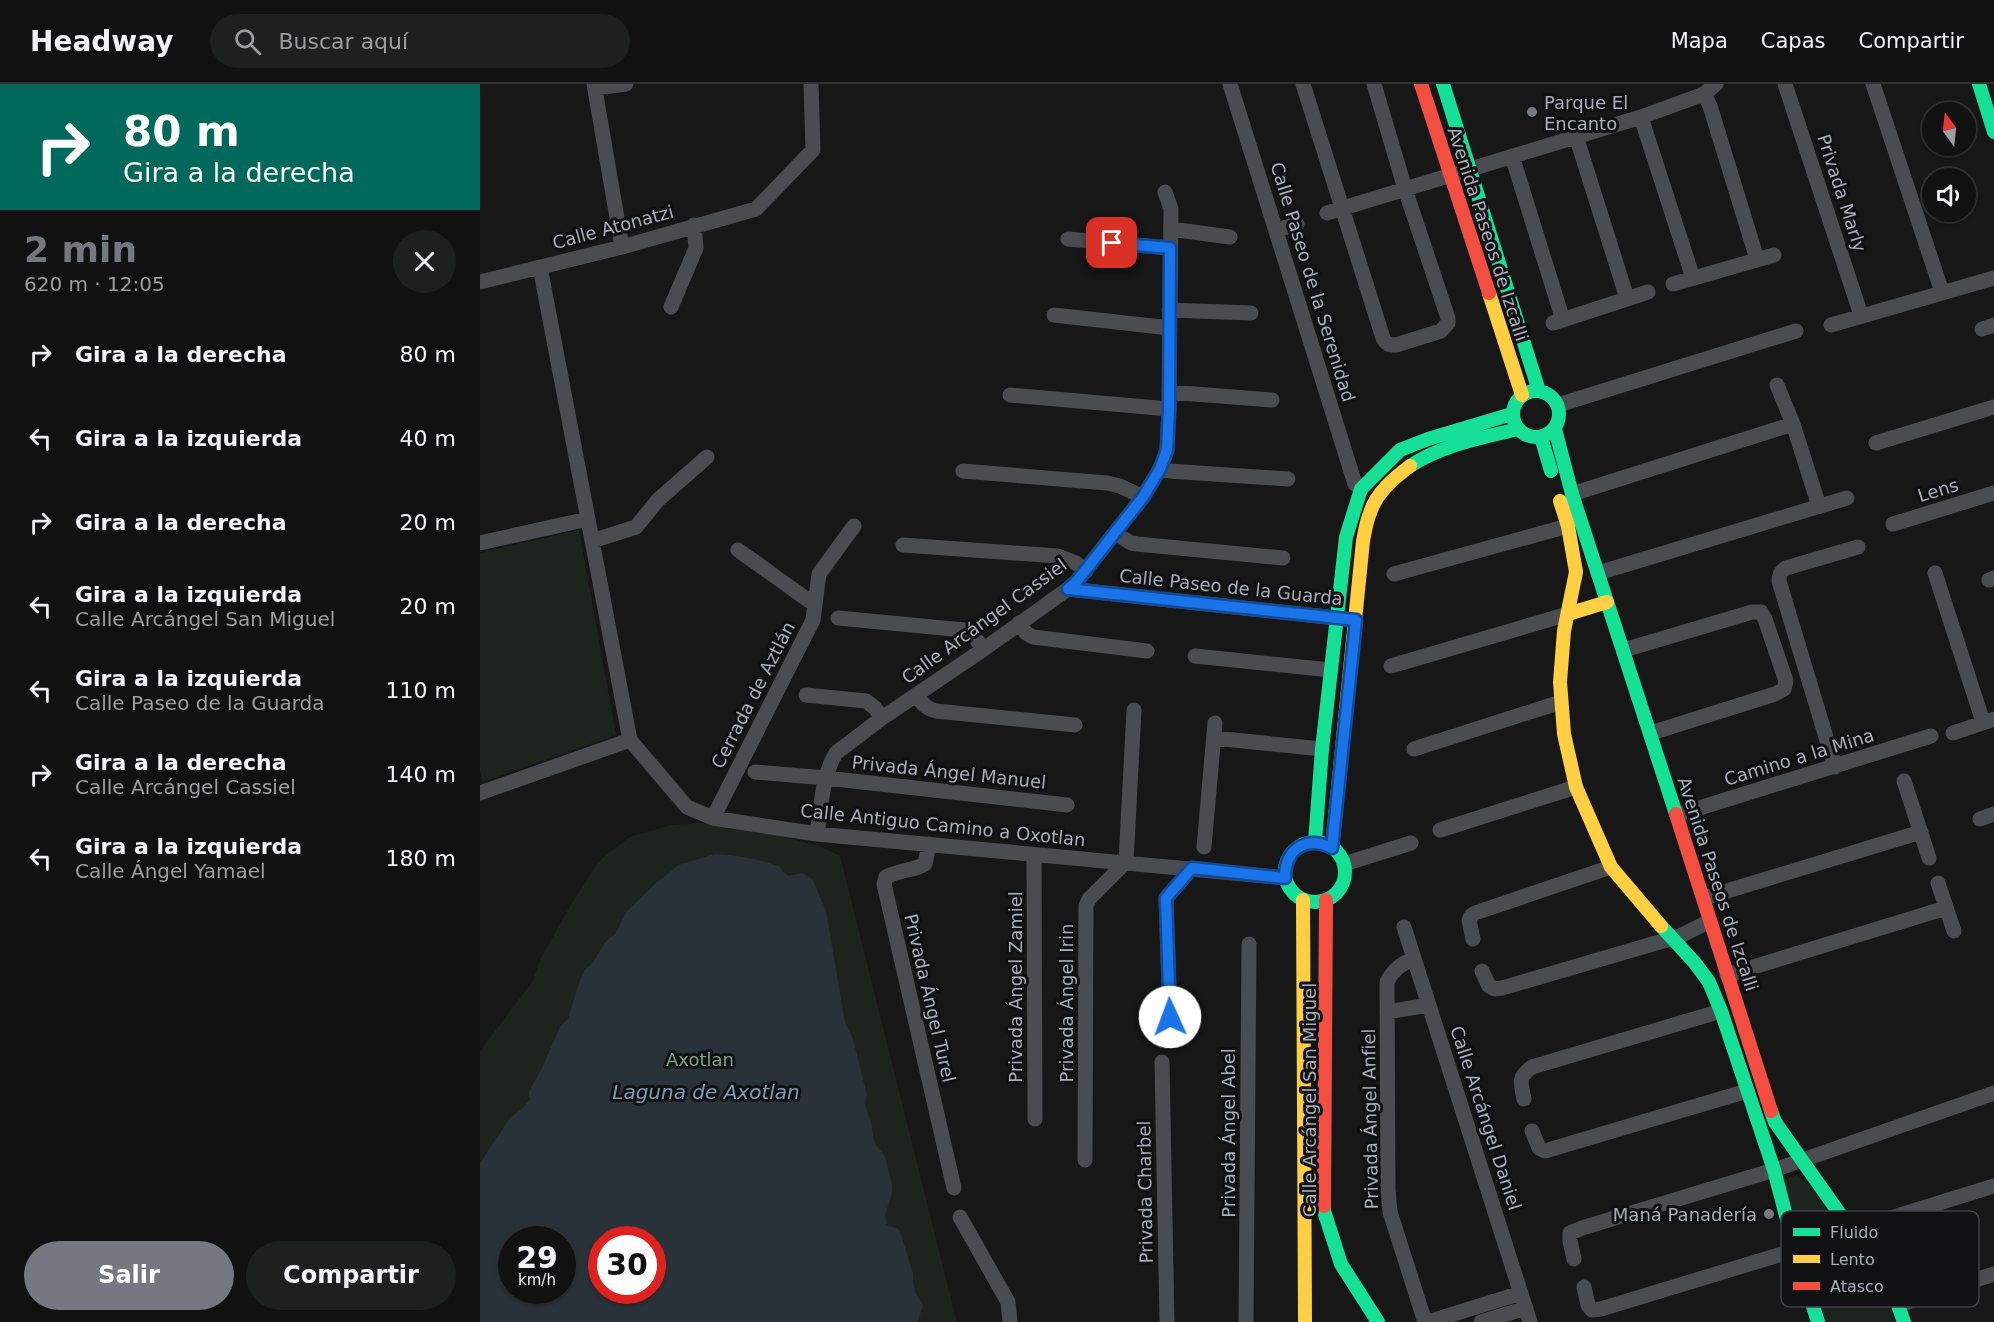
<!DOCTYPE html>
<html lang="es">
<meta charset="utf-8">
<style>
:root{--surface:#111;--page:#1e1f1f;--text:#f1f3f6;--muted:#9c9d9f;--line:#303131;--accent:#757880}
body{margin:0;font-family:"DejaVu Sans",sans-serif;background:var(--page);color:var(--text);height:100vh;display:flex;flex-direction:column;font-size:22px;white-space:nowrap}
*{box-sizing:border-box;margin:0}
p{font-size:20px;color:var(--muted)}
.icon{flex:none;width:33px;height:33px;fill:none;stroke:currentColor;stroke-width:2;stroke-linecap:round;stroke-linejoin:round}
.map{position:relative;flex:1;overflow:hidden}
.side{display:flex;flex-direction:column;background:var(--surface);width:480px}
.side>*{flex:none}
.banner{background:#00695c;color:#fff;overflow:hidden}
.needle{width:39px;rotate:345deg}
.tools{position:absolute;left:1442px;top:18px;display:grid;gap:12px}
.tools a{display:grid;place-items:center;width:54px;height:54px;border-radius:50%;background:var(--surface);box-shadow:0 2px 4px #0004,0 0 0 2px var(--line);font-size:30px}
.speed{position:absolute;left:18px;top:1142px;display:flex;gap:12px;font-size:30px;font-weight:700;text-align:center}
.speed>*{display:grid;place-content:center;width:78px;height:78px;border-radius:50%;background:var(--surface);box-shadow:0 2px 4px #0004,0 0 0 2px var(--line);line-height:1}
.speed small{font-size:15px;font-weight:400}
.speed .limit{border:9px solid #d22;background:#fff;color:#111}
.pin{position:absolute;display:grid;place-items:center;width:51px;height:51px;color:#fff;margin:-26px;border-radius:12px;box-shadow:0 3px 9px #0006}
.me{position:absolute;width:66px;margin:-33px;rotate:358deg;stroke-linejoin:round;filter:drop-shadow(0 0 4px #0008)}
.turn{display:flex;align-items:center;gap:21px;height:126px;padding:0 24px;font-size:27px}
.turn .icon{width:78px;height:78px;stroke-width:2.5}
.turn b{display:block;font-size:42px;line-height:51px}
.round{display:grid;place-items:center;flex:none;width:63px;height:63px;border-radius:32px;background:var(--page)}
.overview{display:flex;align-items:center;justify-content:space-between;height:102px;padding:0 24px}
h1{font-size:36px;font-weight:800;line-height:45px;color:var(--accent)}
.primary-button{display:flex;gap:12px;margin-top:auto;padding:12px 24px}
.primary-button a{flex:1;height:69px;border-radius:36px;background:var(--accent);color:#fff;font-size:24px;font-weight:800;line-height:69px;text-align:center}
.primary-button a+a{background:var(--page);color:var(--text)}
ul{padding:0;list-style:none}
li{display:flex;align-items:center;gap:18px;height:84px;padding:0 24px}
li div{flex:1}
li b{display:block;font-size:22px}
li em{font-style:normal}
header{display:flex;align-items:center;gap:36px;box-sizing:border-box;height:84px;padding:0 30px;background:var(--surface);border-bottom:2px solid var(--line)}
header strong{font-size:28px}
nav{display:flex;gap:33px;margin-inline-start:auto;font-size:21px}
.search{width:420px;height:54px;background:var(--page);display:flex;align-items:center;gap:15px;box-sizing:border-box;padding:0 21px;border-radius:33px;color:var(--muted);font-size:22px}
main{display:flex;flex:1;min-height:0}
.map>svg:first-child{display:block}
.green{fill:#1d241e;fill-rule:evenodd}
.water{fill:#2a3239;fill-rule:evenodd}
.lines{fill:none;stroke-linecap:round;stroke-linejoin:round}
.street{stroke:#4b4c50;stroke-width:15}
.fast{stroke:#16e098;stroke-width:14}
.slow{stroke:#ffcf43;stroke-width:14}
.jam{stroke:#f24e42;stroke-width:14}
.route-casing{stroke:#114b97;stroke-width:15}
.route{stroke:#1a73e8;stroke-width:10}
.poi-dot{fill:#757880;stroke:#111113;stroke-width:2}
.labels{text-anchor:middle;dominant-baseline:central;stroke-width:6;stroke-linejoin:round;paint-order:stroke}
.poi-label{font-size:18px;fill:#a8adb8;stroke:#111113;text-anchor:start}
.street-label{font-size:18px;fill:#a8adb8;stroke:#111113}
.park-label{font-size:18px;fill:#7fa381;stroke:#111113}
.water-label{font-size:20px;font-style:italic;fill:#7f9bb3;stroke:#111113}
.key{fill:#111113;stroke:#3e4045;stroke-width:1.5}
.key-label{font-size:16px;fill:#a8adb8}
</style>
<header>
<strong>Headway</strong>
<div class="search"><svg class="icon" aria-label="search" viewBox="0 0 24 24"><circle cx="10" cy="10" r="6"/><path d="M15 15l6 6"/></svg>Buscar aquí</div>
<nav><a>Mapa</a><a>Capas</a><a>Compartir</a></nav>
</header>
<main>
<section class="side">
<div class="banner">
<div class="turn"><svg class="icon" aria-label="right" viewBox="0 0 24 24"><path d="M7 20v-9h11M14 6l5 5-5 5"/></svg><div><b>80 m</b>Gira a la derecha</div></div>
</div>
<div class="overview"><div><h1>2 min</h1><p>620 m · 12:05</p></div><a class="round"><svg class="icon" aria-label="close" viewBox="0 0 24 24"><path d="M6 6l12 12M18 6L6 18"/></svg></a></div>
<ul>
<li><svg class="icon" aria-label="right" viewBox="0 0 24 24"><path d="M7 20v-9h11M14 6l5 5-5 5"/></svg><div><b>Gira a la derecha</b></div><em>80 m</em></li>
<li><svg class="icon" aria-label="left" viewBox="0 0 24 24"><path d="M17 20v-9H6M10 6l-5 5 5 5"/></svg><div><b>Gira a la izquierda</b></div><em>40 m</em></li>
<li><svg class="icon" aria-label="right" viewBox="0 0 24 24"><path d="M7 20v-9h11M14 6l5 5-5 5"/></svg><div><b>Gira a la derecha</b></div><em>20 m</em></li>
<li><svg class="icon" aria-label="left" viewBox="0 0 24 24"><path d="M17 20v-9H6M10 6l-5 5 5 5"/></svg><div><b>Gira a la izquierda</b><p>Calle Arcángel San Miguel</p></div><em>20 m</em></li>
<li><svg class="icon" aria-label="left" viewBox="0 0 24 24"><path d="M17 20v-9H6M10 6l-5 5 5 5"/></svg><div><b>Gira a la izquierda</b><p>Calle Paseo de la Guarda</p></div><em>110 m</em></li>
<li><svg class="icon" aria-label="right" viewBox="0 0 24 24"><path d="M7 20v-9h11M14 6l5 5-5 5"/></svg><div><b>Gira a la derecha</b><p>Calle Arcángel Cassiel</p></div><em>140 m</em></li>
<li><svg class="icon" aria-label="left" viewBox="0 0 24 24"><path d="M17 20v-9H6M10 6l-5 5 5 5"/></svg><div><b>Gira a la izquierda</b><p>Calle Ángel Yamael</p></div><em>180 m</em></li>
</ul>
<div class="primary-button"><a>Salir</a><a>Compartir</a></div>
</section>
<div class="map">
<svg width="1514" height="1238" viewBox="0 0 1514 1238">
<rect width="100%" height="100%" fill="#171717"/>
<!-- green -->
<path class="green" d="M99,446L136,651L2,698L0,686V469Z
M250,737L291,742L312,755L339,762L360,772L477,1238H0V967L52,898L61,874L89,824L117,780L128,769L150,753L191,741ZM32,1155H82V1206H32ZM122,1155H172V1206H122Z
M1317,1091L1343,1112L1381,1169L1418,1238H1344L1303,1096Z"/>
<!-- water -->
<path class="water" d="M235,770C258,771 279,775 300,783L303,788L309,792L322,789L333,796L346,827L365,939L373,955L387,1011C383,1021 388,1029 391,1038C393,1044 392,1051 394,1057C396,1063 402,1067 405,1073C407,1079 409,1089 411,1096C416,1117 401,1124 407,1141L418,1145L421,1150L433,1190V1198L435,1208L443,1222L437,1238H0V1079L30,1034L44,1023L50,1015L49,1008L63,982L80,943L88,935L98,902L105,885L111,881L127,856L135,850L147,827L175,800L199,781ZM32,1155H82V1206H32ZM122,1155H172V1206H122Z"/>
<g class="lines">
<!-- street -->
<path class="street" d="M114,0L142,163
M750,0L875,400L881,405
M823,0L903,254C906,260 909,261 916,261L961,247L968,239V234L925,105L894,0
M1305,0L1381,231
M1393,0L1462,208
M115,4L146,0
M1224,10L1230,22L1277,175
M1161,33L1213,194
M1096,52L1147,214
M1032,72L1083,236
M847,129L1161,33L1224,10L1236,0
M691,145L750,153
M797,146L817,140
M588,155L690,164
M60,183L150,656L207,723L233,734L337,750L805,794
M0,198L142,163L276,125L333,66L331,0
M1193,200L1294,171
M191,223L216,164L214,141
M689,226L771,229
M574,231L690,244
M1073,239L1168,208
M1351,241L1514,194
M1502,245L1514,241
M1297,301L1313,340L1339,422
M689,308L792,316
M530,311L689,325
M1078,321L1316,247
M1396,359L1514,323
M680,385L689,387L808,395
M483,387L627,399L640,402L663,413
M1092,410L1313,340
M1413,440L1514,409
M635,449L651,459L657,460L803,474
M112,457L156,443L178,416L227,373
M0,459L108,435
M423,461L578,472L596,479L606,487
M258,466L335,521
M1118,489L1367,414
M1455,489L1503,638
M914,490L1088,442
M1509,496L1514,494
M588,505L865,535
M358,534L484,546L491,549L504,565
M539,539L546,549L553,553L667,567
M1144,566L1272,528H1281L1285,535L1306,597L1304,605L1295,610L1171,649
M715,572L851,586
M911,582L1088,530
M326,611L386,617L395,624L402,634
M436,611C442,619 446,625 456,627L595,641
M1473,649L1514,635
M734,654L842,665
M934,665L1081,618
M1355,683L1299,497C1299,490 1301,487 1306,484L1378,463
M275,688L346,694L587,721
M1424,697L1449,774
M0,709L150,656
M1197,731L1451,652
M233,734L333,536L339,490L374,442
M1500,735L1514,730
M960,746L1096,703
M337,750C341,724 342,692 356,669L402,634L504,565L588,505L597,497L663,413L680,385L687,366L689,325L691,125L685,108
M449,760L445,780C433,787 418,786 406,793L404,800L474,1104
M724,763L735,639
M554,771L555,1035
M864,780L931,759
M1458,799L1474,847
M1224,814L1441,748
M924,843L1050,1238
M993,855L989,836L991,832L995,829L1131,783
M933,875C921,880 913,886 907,898L908,1105L910,1128L945,1238
M1002,887L1009,902L1015,905L1022,904L1200,852L1230,837
M1247,891L1466,824
M907,928L949,921
M690,933L686,814L712,784
M682,978L687,1238
M1044,1015C1041,999 1037,994 1052,983L1241,927
M1052,1047L1059,1064L1065,1067L1267,1007
M605,1076L606,822L609,815L646,778L654,626
M480,1133L528,1218L530,1238
M1372,1146L1514,1102
M1094,1175L1090,1157V1149L1102,1144L1294,1086L1514,1009
M1104,1203L1108,1221L1112,1226L1121,1225L1315,1166
M1418,1221L1514,1190
M766,1238L769,860
M948,1238L1041,1209
M1001,1238L1046,1224"/>
<!-- fast -->
<path class="fast" d="M963,0L1059,307
M1499,0L1514,48
M1033 330a23 23 0 1 1 46 0a23 23 0 1 1-46 0Z
M1075,345L1092,410L1196,730
M1061,353L1071,387
M930,382C961,361 1002,354 1038,345
M835,758L842,665L866,453L881,405L920,366L948,355L1032,330
M805 788a30 30 0 1 1 60 0a30 30 0 1 1-60 0Z
M1181,842L1215,879L1229,898L1241,927L1294,1086L1315,1166L1338,1238
M1291,1027L1295,1038L1403,1191L1418,1221L1424,1238
M844,1122V1127L861,1180L898,1238"/>
<!-- slow -->
<path class="slow" d="M1009,209L1042,311
M1080,417L1088,442L1096,488L1084,547L1080,598L1084,650L1096,703L1131,783L1181,842
M1088,530L1127,518
M852,764L883,457C885,448 886,438 890,429C896,409 914,394 930,382
M823,816L825,1238"/>
<!-- jam -->
<path class="jam" d="M941,0L1009,209
M1196,730L1291,1027
M844,1122L846,816"/>
</g>
<g class="lines">
<!-- route casing -->
<g class="route-casing">
<path id="route" d="M632,159L690,164L689,325L687,366L680,385L663,413L597,497L588,505L876,536L852,764C826,751 805,765 805,794L712,784L686,814L690,933"/>
</g>
<!-- route -->
<use href="#route" class="route"/>
</g>
<!-- markers -->
<g class="poi-dot">
<circle cx="1052" cy="28" r="6"/>
<circle cx="1289" cy="1130" r="6"/>
</g>
<g class="labels">
<!-- poi labels -->
<g class="poi-label">
<text x="1064" y="18">Parque El<tspan x="1064" dy="21">Encanto</tspan></text>
<text x="1277" y="1130" text-anchor="end">Maná Panadería</text>
</g>
<!-- street labels -->
<g class="street-label">
<text transform="translate(1362 109) rotate(72)">Privada Marly</text>
<text transform="translate(133 143) rotate(-15)">Calle Atonatzi</text>
<text transform="translate(1008 150) rotate(72)">Avenida Paseos de Izcalli</text>
<text transform="translate(833 198) rotate(73)">Calle Paseo de la Serenidad</text>
<text transform="translate(1458 406) rotate(-17)">Lens</text>
<text transform="translate(751 503) rotate(6)">Calle Paseo de la Guarda</text>
<text transform="translate(504 537) rotate(-36)">Calle Arcángel Cassiel</text>
<text transform="translate(273 611) rotate(-63)">Cerrada de Aztlán</text>
<text transform="translate(1319 673) rotate(-17)">Camino a la Mina</text>
<text transform="translate(469 688) rotate(6)">Privada Ángel Manuel</text>
<text transform="translate(463 741) rotate(6)">Calle Antiguo Camino a Oxotlan</text>
<text transform="translate(1238 800) rotate(72)">Avenida Paseos de Izcalli</text>
<text transform="translate(535 903) rotate(-90)">Privada Ángel Zamiel</text>
<text transform="translate(450 914) rotate(77)">Privada Ángel Turel</text>
<text transform="translate(586 919) rotate(-90)">Privada Ángel Irin</text>
<text transform="translate(829 1016) rotate(-90)">Calle Arcángel San Miguel</text>
<text transform="translate(1006 1034) rotate(72)">Calle Arcángel Daniel</text>
<text transform="translate(890 1035) rotate(-91)">Privada Ángel Anfiel</text>
<text transform="translate(748 1049) rotate(-90)">Privada Ángel Abel</text>
<text transform="translate(665 1108) rotate(-91)">Privada Charbel</text>
</g>
<!-- park labels -->
<g class="park-label">
<text x="220" y="975">Axotlan</text>
</g>
<!-- water labels -->
<g class="water-label">
<text x="226" y="1008">Laguna de Axotlan</text>
</g>
</g>
<!-- legend -->
<rect x="1301" y="1127" width="198" height="96" rx="9" class="key"/>
<rect x="1313" y="1144" width="27" height="8" fill="#16e098"/>
<rect x="1313" y="1171" width="27" height="8" fill="#ffcf43"/>
<rect x="1313" y="1198" width="27" height="8" fill="#f24e42"/>
<g class="key-label">
<text x="1350" y="1154">Fluido</text>
<text x="1350" y="1181">Lento</text>
<text x="1350" y="1208">Atasco</text>
</g>
</svg>
<div class="tools">
<a><svg class="needle" viewBox="-14 -14 28 28"><path d="M0-13l5 13h-10z" fill="#e53935"/><path d="M0 13l5-13h-10z" fill="#9c9d9f"/></svg></a>
<a><svg class="icon" aria-label="sound" viewBox="0 0 24 24"><path d="M4 9h4l5-4v14l-5-4H4zM17 9q2 3 0 6"/></svg></a>
</div>
<div class="speed"><div>29<small>km/h</small></div><div class="limit">30</div></div>
<div class="pin" style="left:632px;top:159px;background:#d93025"><svg class="icon" aria-label="arrive" viewBox="0 0 24 24"><path d="M6 21V4h12l-3 4 3 4H6"/></svg></div>
<svg class="me" style="left:690px;top:933px" viewBox="-20 -20 40 40"><circle r="19" fill="#fff"/><path d="M0-13L10 11 0 6-10 11z" fill="#1a73e8"/></svg>
</div>
</main>
